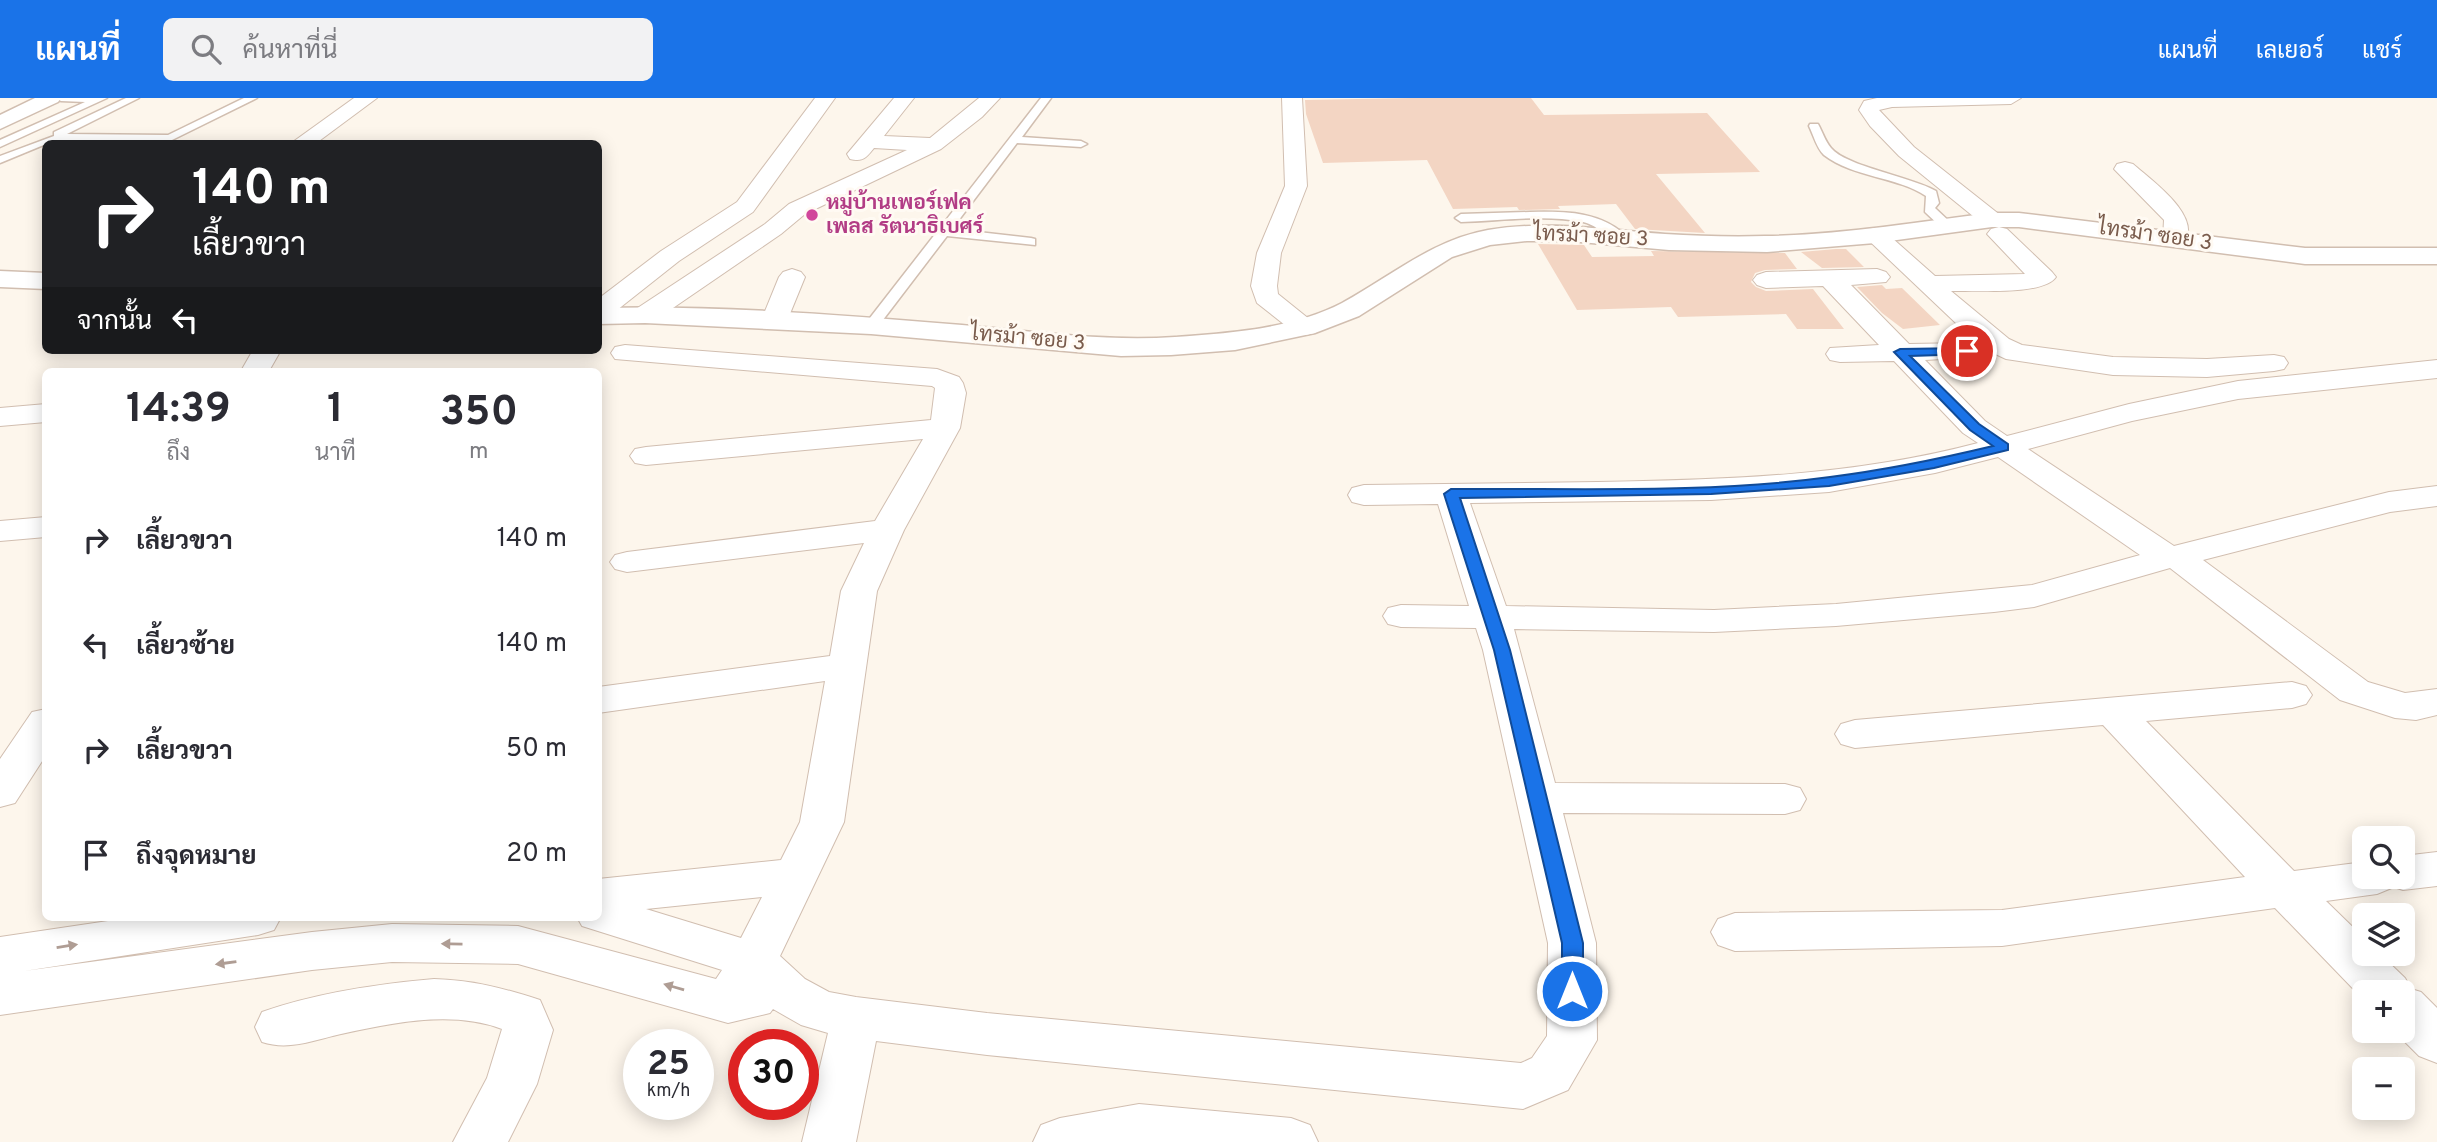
<!DOCTYPE html>
<html lang="th">
<meta charset="utf-8">
<style>
:root{--surface:#fff;--page:#f2f2f3;--text:#2b2b33;--muted:#7c7c81;--accent:#1a73e8}
body{margin:0;font-family:Overpass,Sarabun,sans-serif;background:var(--page);color:var(--text);height:100vh;display:flex;flex-direction:column;font-size:26px;white-space:nowrap}
*{box-sizing:border-box;margin:0}
p{font-size:23px;color:var(--muted)}
.icon{flex:none;width:38px;height:38px;fill:none;stroke:currentColor;stroke-width:2;stroke-linecap:round;stroke-linejoin:round}
.map{position:relative;flex:1;overflow:hidden}
.panel{position:absolute;left:42px;top:270px;width:560px;height:553px;display:flex;flex-direction:column;background:var(--surface);border-radius:10px;box-shadow:0 4px 18px #0003}
.panel>*{flex:none}
.guide{position:absolute;left:42px;top:42px;width:560px;height:214px;border-radius:10px;box-shadow:0 4px 18px #0003;background:#202124;color:#fff;overflow:hidden}
.fabs{position:absolute;left:2352px;top:728px;display:grid;gap:14px}
.fabs a{display:grid;place-items:center;width:63px;height:63px;border-radius:10px;background:var(--surface);box-shadow:0 4px 18px #0003;font-size:35px}
.speed{position:absolute;left:623px;top:931px;display:flex;gap:14px;font-size:35px;font-weight:700;text-align:center}
.speed>*{display:grid;place-content:center;width:91px;height:91px;border-radius:50%;background:var(--surface);box-shadow:0 4px 18px #0003;line-height:1}
.speed small{font-size:18px;font-weight:400}
.speed .limit{border:10px solid #d22;background:#fff;color:#111}
.pin{position:absolute;display:grid;place-items:center;width:60px;height:60px;color:#fff;margin:-30px;border:4px solid #fff;border-radius:50%;box-shadow:0 2px 7px #0007}
.me{position:absolute;width:77px;margin:-38px;rotate:0deg;stroke-linejoin:round;filter:drop-shadow(0 0 5px #0008)}
.turn{display:flex;align-items:center;gap:24px;height:147px;padding:0 35px;font-size:32px}
.turn .icon{width:91px;height:91px;stroke-width:2.5}
.turn b{display:block;font-size:49px;line-height:60px}
.then{display:flex;align-items:center;height:66px;padding:0 35px;background:#0003;gap:14px;font-size:26px}
.eta{display:flex;justify-content:space-evenly;align-items:center;height:119px;text-align:center}
.eta b{font-size:42px;font-weight:700;line-height:49px}
ul{padding:0;list-style:none}
li{display:flex;align-items:center;gap:21px;height:105px;padding:0 35px}
li div{flex:1}
li b{display:block;font-size:26px}
li em{font-style:normal}
header{display:flex;align-items:center;gap:42px;box-sizing:border-box;height:98px;padding:0 35px;background:var(--accent);color:#fff}
header strong{font-size:33px}
nav{display:flex;gap:38px;margin-inline-start:auto;font-size:24px}
.search{width:490px;height:63px;background:var(--page);display:flex;align-items:center;gap:18px;box-sizing:border-box;padding:0 24px;border-radius:10px;color:var(--muted);font-size:26px}
.map>svg:first-child{display:block}
.building{fill:#f3d5c3}
.lines{fill:none;stroke-linecap:round;stroke-linejoin:round}
.service-casing{stroke:#d1beb0;stroke-width:3}
.minor-casing{stroke:#d1beb0;stroke-width:2}
.tertiary-casing{stroke:#d1beb0;stroke-width:3}
.service{fill:#fff;fill-rule:evenodd}
.minor{fill:#fff;fill-rule:evenodd}
.tertiary{fill:#fff;fill-rule:evenodd}
.oneway{fill:#af9d94}
.route{fill:#1a73e8;stroke:#114b97;stroke-width:2}
.hotel-dot{fill:#d1479c;stroke:#fffaf3;stroke-width:2.5}
.labels{text-anchor:middle;dominant-baseline:central;stroke-width:6;stroke-linejoin:round;paint-order:stroke}
.far-hotel-label{font-size:21px;font-weight:bold;fill:#b23c85;stroke:#fffaf3;text-anchor:start}
.far-street-label{font-size:21px;fill:#7a5c4d;stroke:#fffaf3}
</style>
<header>
<strong>แผนที่</strong>
<div class="search"><svg class="icon" aria-label="search" viewBox="0 0 24 24"><circle cx="10" cy="10" r="6"/><path d="M15 15l6 6"/></svg>ค้นหาที่นี่</div>
<nav><a>แผนที่</a><a>เลเยอร์</a><a>แชร์</a></nav>
</header>
<div class="map">
<svg width="2437" height="1044" viewBox="0 0 2437 1044">
<rect width="100%" height="100%" fill="#fdf6ec"/>
<!-- building -->
<path class="building" d="M1410,0H1531L1544,17L1707,15L1760,74L1656,76L1705,135L1635,131L1616,106L1558,108L1560,111L1519,112L1517,109L1453,111L1427,62L1323,65L1306,16L1305,2Z
M1538,146L1584,147L1592,159L1654,158L1651,153L1785,155L1797,171L1765,172L1755,175L1751,184L1756,189L1766,193L1813,191L1844,231H1797L1786,216L1678,219L1671,209L1577,212Z
M1836,151H1846L1864,169L1822,170L1801,154Z
M1882,187L1886,191L1902,190L1940,227L1903,231L1882,215L1857,189Z"/>
<g class="lines">
<!-- service casing -->
<g class="service-casing">
<path id="service" d="M56,0H107L0,49V42L85,4L61,3Z
M126,0H139L67,36L168,37L244,0H257L170,43L63,42L46,46L0,65V58L54,38V34Z
M1041,0H1051L1022,39L1081,43L1087,46L1081,49L1017,45L952,131L1031,140L1035,141V147L947,138L876,231H866V225Z
M1810,26H1818C1822,33 1825,43 1831,50C1845,68 1912,79 1936,93L1939,105L1935,110L1951,125V131H1943L1925,114L1926,98C1896,78 1854,80 1824,57C1817,51 1813,36 1809,28Z
M1530,114C1565,113 1603,113 1629,141L1627,144C1612,146 1599,127 1583,124C1544,116 1501,123 1461,124L1455,120L1461,116Z"/>
</g>
<!-- minor casing -->
<g class="minor-casing">
<path id="minor" d="M354,0H377L315,46H290Z
M815,0H835L753,114L679,163L607,220L598,222V201L661,153L737,104Z
M894,0H914L884,38L930,40L979,0H1000L982,19L941,51L805,116L781,136L654,223L645,225L636,223L632,217L636,211L765,126L789,106L907,52L874,50C866,60 863,64 850,61L847,56Z
M1282,0H1302L1307,88L1281,155L1277,188L1278,196L1319,229L1315,235L1305,237L1295,235L1257,205L1251,188L1257,155L1285,88Z
M1877,0H2021L2011,6L1892,9L1879,12L1914,49L2000,117L2004,122L2000,127H1984L1899,58L1870,28L1859,12L1864,3Z
M2125,64L2133,66C2152,83 2203,118 2184,146L2175,148L2166,146L2163,141L2164,122L2114,71L2117,66Z
M1999,129L2007,131L2052,174L2056,179C2043,198 1975,192 1951,193L2009,241L2022,247L2113,259L2207,261L2274,257L2284,259L2288,265L2284,271L2274,273L2207,279L2113,277L2006,261L1989,253L1960,229L1863,137L1867,132L1875,130L1883,132L1935,178L2025,176L1987,136L1991,131Z
M792,171L801,174L805,179L787,223L783,229L774,231L765,229L761,223L779,179L783,174Z
M1877,171L1886,174L1890,179L1886,184L1851,187L1909,246L1967,245L1977,247L1981,253L1977,259L1925,262L1985,323L2007,338L2129,306L2238,283L2437,262V280L2238,301L2132,323L2028,351L2174,448L2389,394L2437,388V408L2390,414L2203,462L2368,584L2405,595L2437,591V617L2416,622L2395,620L2340,602L2170,470L2034,509L1994,514L1836,528L1714,534L1514,531L1555,685L1785,686L1800,690L1806,701L1800,712L1785,716L1563,715L1596,845L1597,942L1568,992L1523,1011L987,957L876,943L856,1044H802L828,935L801,927L773,911L770,915L728,925L518,866L392,864L312,872L0,917V839L135,819H281L274,832L258,837L24,873L312,834L392,826L518,828L716,881L722,872L582,828L577,819H598V781L781,762L800,724L825,583L598,615V589L830,558L841,493L864,445L627,474L615,471L610,464L615,457L627,454L875,423L923,341L646,367L635,365L630,358L635,351L646,349L931,322L935,290L932,288L615,261L611,255L615,249L625,247L937,271L959,279L963,285L966,295L960,330L904,432L877,493L844,724L780,858L805,881L829,894L856,899L987,915L1521,965L1532,960L1547,938L1548,845L1483,552L1476,530L1401,529L1388,526L1383,518L1388,510L1401,507L1469,508L1438,406L1364,407L1352,404L1348,397L1352,390L1364,387C1442,386 1520,385 1598,384C1726,382 1853,378 1978,345L1963,335L1894,263L1840,264L1830,262L1826,256L1830,250L1879,247L1823,188L1766,190L1757,187L1753,182L1757,177L1766,174ZM1998,359L2140,457L2032,487L1836,506L1714,512L1506,508L1470,405L1711,402L1829,394L1935,375ZM762,799L741,840L646,811Z
M253,252H281L269,273H241Z
M46,306V324L0,328V310Z
M46,419V439L0,443V423Z
M2292,584L2306,588L2312,597L2306,606L2292,610L2146,623L2294,773L2364,764V779H2403V758L2437,754V788L2403,792L2394,789L2377,796L2326,803L2364,840V856H2380L2405,880L2411,891L2421,894L2437,910V965L2419,958L2394,933H2403V894H2364V902L2275,810L2002,848L1735,853L1718,847L1711,834L1718,821L1735,815L2002,812L2245,779L2103,627L1855,650L1841,646L1835,636L1841,626L1855,622Z
M46,611V657L15,705L0,709V661L32,614Z
M434,881C472,882 503,890 540,902L553,932L537,986L508,1044H453L487,980L502,931C451,912 393,925 341,936C314,942 289,953 262,944L255,929L262,914C316,895 377,886 434,881Z
M1139,1006L1291,1020L1310,1027L1318,1044H1033L1041,1027L1060,1020Z"/>
</g>
<!-- tertiary casing -->
<g class="tertiary-casing">
<path id="tertiary" d="M35,0H61L58,4L0,31V17Z
M1992,115H2019L2305,150H2437V166H2305L2019,129H1992L1875,145L1767,154L1669,152L1569,143H1527L1490,147L1452,159L1359,218L1315,235L1235,252L1171,257L1121,258L871,236L645,225L598,226V210C719,207 841,217 962,227C1032,233 1104,244 1175,239C1230,235 1292,231 1342,205C1390,179 1432,142 1488,132C1547,122 1606,132 1665,136C1698,138 1732,139 1765,138C1841,137 1917,124 1992,115Z
M0,173L46,175V191L0,189Z"/>
</g>
<!-- service -->
<use href="#service" class="service"/>
<!-- minor -->
<use href="#minor" class="minor"/>
<!-- tertiary -->
<use href="#tertiary" class="tertiary"/>
</g>
<!-- one-way arrows -->
<defs><path id="oneway-solid" d="M-6-.8H1V-3.2L6.5 0L1 3.2V.8H-6Z" transform="scale(1.75)"/></defs>
<g class="oneway">
<use href="#oneway-solid" transform="translate(452 846) rotate(-179)"/>
<use href="#oneway-solid" transform="translate(67 848) rotate(-9)"/>
<use href="#oneway-solid" transform="translate(226 865) rotate(172)"/>
<use href="#oneway-solid" transform="translate(674 889) rotate(-164)"/>
</g>
<!-- route -->
<path class="route" d="M1967,250L1973,253L1971,256L1910,258L1979,326L2008,346V352L1934,370L1829,388L1711,396L1460,400L1510,552L1583,845V893L1580,899L1572,902L1565,899L1562,893V845L1494,552L1444,396L1451,391C1577,390 1706,396 1830,379C1885,372 1939,361 1993,348L1970,332L1894,254L1900,251Z"/>
<!-- markers -->
<circle class="hotel-dot" cx="812" cy="117" r="7"/>
<g class="labels">
<!-- far-hotel labels -->
<g class="far-hotel-label">
<text x="826" y="105">หมู่บ้านเพอร์เฟค<tspan x="826" dy="24">เพลส รัตนาธิเบศร์</tspan></text>
</g>
<!-- far-street labels -->
<g class="far-street-label">
<text transform="translate(2155 138) rotate(8)">ไทรม้า ซอย 3</text>
<text transform="translate(1591 139) rotate(3)">ไทรม้า ซอย 3</text>
<text transform="translate(1028 241) rotate(5)">ไทรม้า ซอย 3</text>
</g>
</g>
</svg>
<div class="fabs">
<a><svg class="icon" aria-label="search" viewBox="0 0 24 24"><circle cx="10" cy="10" r="6"/><path d="M15 15l6 6"/></svg></a>
<a><svg class="icon" aria-label="layers" viewBox="0 0 24 24"><path d="M12 4l9 5-9 5-9-5zM3 14l9 5 9-5"/></svg></a>
<a>+</a>
<a>−</a>
</div>
<div class="speed"><div>25<small>km/h</small></div><div class="limit">30</div></div>
<div class="pin" style="left:1967px;top:253px;background:#d93025"><svg class="icon" aria-label="arrive" viewBox="0 0 24 24"><path d="M6 21V4h12l-3 4 3 4H6"/></svg></div>
<svg class="me" style="left:1572px;top:893px" viewBox="-20 -20 40 40"><circle r="17" fill="#1a73e8" stroke="#fff" stroke-width="3"/><path d="M0-11L8 9 0 5-8 9z" fill="#fff"/></svg>
<div class="guide">
<div class="turn"><svg class="icon" aria-label="right" viewBox="0 0 24 24"><path d="M7 20v-9h11M14 6l5 5-5 5"/></svg><div><b>140 m</b>เลี้ยวขวา</div></div>
<div class="then">จากนั้น<svg class="icon" aria-label="left" viewBox="0 0 24 24"><path d="M17 20v-9H6M10 6l-5 5 5 5"/></svg></div>
</div>
<section class="panel">
<div class="eta">
<div><b>14:39</b><p>ถึง</p></div>
<div><b>1</b><p>นาที</p></div>
<div><b>350</b><p>m</p></div>
</div>
<ul>
<li><svg class="icon" aria-label="right" viewBox="0 0 24 24"><path d="M7 20v-9h11M14 6l5 5-5 5"/></svg><div><b>เลี้ยวขวา</b></div><em>140 m</em></li>
<li><svg class="icon" aria-label="left" viewBox="0 0 24 24"><path d="M17 20v-9H6M10 6l-5 5 5 5"/></svg><div><b>เลี้ยวซ้าย</b></div><em>140 m</em></li>
<li><svg class="icon" aria-label="right" viewBox="0 0 24 24"><path d="M7 20v-9h11M14 6l5 5-5 5"/></svg><div><b>เลี้ยวขวา</b></div><em>50 m</em></li>
<li><svg class="icon" aria-label="arrive" viewBox="0 0 24 24"><path d="M6 21V4h12l-3 4 3 4H6"/></svg><div><b>ถึงจุดหมาย</b></div><em>20 m</em></li>
</ul>
</section>
</div>
